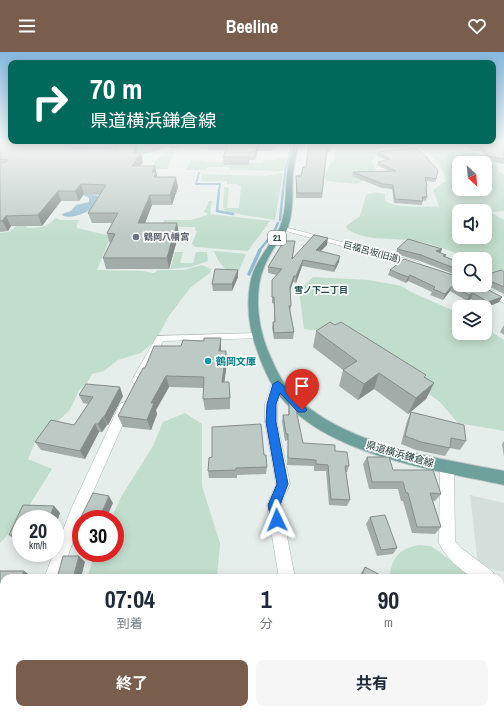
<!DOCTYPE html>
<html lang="ja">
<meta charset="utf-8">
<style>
:root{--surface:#fff;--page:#f6f6f7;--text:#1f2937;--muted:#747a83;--accent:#795e4e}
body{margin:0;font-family:"Archivo Narrow","Noto Sans JP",sans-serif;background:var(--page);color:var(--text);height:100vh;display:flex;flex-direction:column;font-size:15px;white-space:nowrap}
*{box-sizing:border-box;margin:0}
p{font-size:13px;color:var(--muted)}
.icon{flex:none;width:22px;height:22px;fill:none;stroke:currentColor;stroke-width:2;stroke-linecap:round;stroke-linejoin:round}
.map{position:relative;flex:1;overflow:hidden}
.side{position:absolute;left:0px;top:522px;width:504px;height:140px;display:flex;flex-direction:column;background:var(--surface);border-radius:12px 12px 0 0;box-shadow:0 2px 10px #0003}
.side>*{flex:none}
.hud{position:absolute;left:8px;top:8px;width:488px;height:84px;border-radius:8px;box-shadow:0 2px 10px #0003;background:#00695c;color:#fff;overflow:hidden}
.needle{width:26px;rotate:154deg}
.controls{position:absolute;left:452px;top:104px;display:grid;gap:8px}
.controls a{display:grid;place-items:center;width:40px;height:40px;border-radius:8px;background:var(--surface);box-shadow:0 2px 10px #0003;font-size:20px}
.speed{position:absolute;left:12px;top:458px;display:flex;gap:8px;font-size:20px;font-weight:700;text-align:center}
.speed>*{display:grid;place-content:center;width:52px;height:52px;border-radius:50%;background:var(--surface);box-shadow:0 2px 10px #0003;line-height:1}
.speed small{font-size:10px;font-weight:400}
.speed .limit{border:6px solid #d22;background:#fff;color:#111}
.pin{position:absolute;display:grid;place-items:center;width:34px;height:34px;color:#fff;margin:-41px -17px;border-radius:50% 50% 50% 0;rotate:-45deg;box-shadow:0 0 4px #0007}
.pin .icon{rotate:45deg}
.me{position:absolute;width:44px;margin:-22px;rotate:358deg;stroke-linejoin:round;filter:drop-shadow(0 0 3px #0008)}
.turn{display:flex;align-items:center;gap:14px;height:84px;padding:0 16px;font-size:18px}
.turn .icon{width:52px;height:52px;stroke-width:2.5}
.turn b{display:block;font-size:28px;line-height:34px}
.eta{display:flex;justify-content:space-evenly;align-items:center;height:68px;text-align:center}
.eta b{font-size:24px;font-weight:700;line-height:28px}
.action{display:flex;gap:8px;margin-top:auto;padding:8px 16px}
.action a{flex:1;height:46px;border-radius:8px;background:var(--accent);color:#fff;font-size:16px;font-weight:700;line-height:46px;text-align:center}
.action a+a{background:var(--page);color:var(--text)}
header{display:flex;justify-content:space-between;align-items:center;height:52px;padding:0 16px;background:var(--accent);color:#fff;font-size:18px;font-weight:700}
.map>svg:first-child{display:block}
.built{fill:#d4dedb}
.green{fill:#c1ddcd;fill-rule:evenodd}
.water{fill:#93bbce}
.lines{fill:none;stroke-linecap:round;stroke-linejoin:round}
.stream-far2{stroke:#93bbce;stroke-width:2}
.stream-far1{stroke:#93bbce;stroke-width:2.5}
.stream{stroke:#93bbce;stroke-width:3.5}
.street-casing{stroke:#a9b6b4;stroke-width:1}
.primary-casing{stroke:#c2c9c8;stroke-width:2}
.street{fill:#fff;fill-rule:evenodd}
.primary{fill:#6ea09b;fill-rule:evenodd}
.wall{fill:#a2ada9}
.shaded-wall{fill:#848d8a}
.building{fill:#bcc9c5;stroke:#848d8a}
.route{fill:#1a73e8;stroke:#114b97}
.worship-dot{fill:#6b7280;stroke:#f7faf9;stroke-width:1.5}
.culture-dot{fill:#0f9aa8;stroke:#f7faf9;stroke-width:1.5}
.labels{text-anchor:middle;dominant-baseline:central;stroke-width:3.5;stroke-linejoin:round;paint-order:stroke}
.far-worship-label{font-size:9px;font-weight:bold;fill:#5b616d;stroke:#f7faf9;text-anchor:start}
.shield{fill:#f7faf9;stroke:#657775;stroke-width:1}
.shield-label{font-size:9px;font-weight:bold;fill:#263f3c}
.far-street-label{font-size:9px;fill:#263f3c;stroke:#f7faf9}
.far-neighbourhood-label{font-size:9px;font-weight:bold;fill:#23504d;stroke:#f7faf9}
.culture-label{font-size:10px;font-weight:bold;fill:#0d838f;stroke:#f7faf9;text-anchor:start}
.street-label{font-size:10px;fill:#263f3c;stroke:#f7faf9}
</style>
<header><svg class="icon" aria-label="menu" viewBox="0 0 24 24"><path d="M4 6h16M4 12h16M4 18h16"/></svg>Beeline<svg class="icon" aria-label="heart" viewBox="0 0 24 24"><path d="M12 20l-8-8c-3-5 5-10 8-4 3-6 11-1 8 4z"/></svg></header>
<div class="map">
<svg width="504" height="662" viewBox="0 0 504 662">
<rect width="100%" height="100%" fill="#e6eeec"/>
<!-- built -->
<path class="built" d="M470,443L504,451V520L478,513Z"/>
<!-- green -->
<path class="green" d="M337,91H383L376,100L375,106L371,109L376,118L360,121L363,129L356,132L327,129L325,125L330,112L334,109V97Z
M405,91H464L467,92L463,95L482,103L498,104L501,108L495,111L499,120L504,122V159L490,160L504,168V226L485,219V207H466L462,203C447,198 430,191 414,189C393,185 366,190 347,177L346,174L360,164L366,143L375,140L385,142C385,145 384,148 387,150C396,156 428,155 439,154L433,138L446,129C442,109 424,96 405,91ZM459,111H485V137H459ZM459,159H485V185H459Z
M176,96L167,117H155L153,115C155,107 169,97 176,96Z
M277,106H287L283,119L231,118L229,115H208L206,118H186L191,108L202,109L206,110L261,111L266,108H276Z
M283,121L275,168L226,160L223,156L224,135L229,136L227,156H239L241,134L237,132H227V129H201L202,122L266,124Z
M209,149H212L210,162L270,169L248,199L195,195L192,192L197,179L195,178V175H162L164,168H191L207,163V161L204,160Z
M55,166L60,168H79L77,172V176L111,184L97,218L142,219L154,221L158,218H184L202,213L211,217L210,221L190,236L169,264L156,288L141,301L118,308L104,319L92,322L87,331L79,338L70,358L35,390L28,407L52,417L17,473L0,491V181L9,180L18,172L30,171L26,176C41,175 45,177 55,166Z
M214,199L246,202L237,224C224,218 219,212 214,199Z
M175,200H183L180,211H193L196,200H207L208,209L191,215L170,217Z
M313,225L369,228L401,234L415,242L459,261V281H485V276L504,288V379L458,371L439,349L339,281L304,277L299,239Z
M185,361L202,372V434L220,491L217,526H87L95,501H115V467H111L121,445L153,394L163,370Z
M418,493L431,494L470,522L473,526H389C393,505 397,498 418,493Z
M0,587L4,588V658H234L235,662H0Z
M390,658H478L476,662H391Z"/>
<!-- water -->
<path class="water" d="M64,91H119L135,95L153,91L166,94C141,112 89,99 59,95Z
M207,91H282L274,98L267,99L209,98L206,96Z
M91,141L93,143L101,144C99,147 97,152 94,155C87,161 72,167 63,164L62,162L71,159L76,153L89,150V146L81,142Z"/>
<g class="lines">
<!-- stream-far2 -->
<path class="stream-far2" d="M171,95H179
M200,96H206
M289,104L292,91
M285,119L289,106
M199,121L196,132H220L219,139
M283,139L285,121"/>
<!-- stream-far1 -->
<path class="stream-far1" d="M219,138L217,159L233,162
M280,168L283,138
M259,199L274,180L278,171"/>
<!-- stream -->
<path class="stream" d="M249,222L260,198"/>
<!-- street casing -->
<g class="street-casing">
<path id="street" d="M284,175L419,210L420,212L416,214L282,178V176Z
M469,233C483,233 492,238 504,244V251Z
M258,281L261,282L263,284L261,286L163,289L141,331H133L132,328L157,284Z
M278,328L282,329L284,332L277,352V370L290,432L281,453L295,526H279L267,453L276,432L265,370V352L272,332L274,329Z
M125,350L129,351L131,354L81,467L60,526H44L72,455L119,354L121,351Z
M447,410L452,412L454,416L455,489L461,496L493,520L495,526C489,526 478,528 473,525C460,519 445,504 439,491L440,416L442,412Z
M500,531L504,532V552L500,551Z
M300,658H320L321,662H301Z"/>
</g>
<!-- primary casing -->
<g class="primary-casing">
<path id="primary" d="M294,91H299C297,101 294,111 293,121C292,139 294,157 288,175C286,181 282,185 278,190C269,203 261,218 259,234C256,256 260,279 268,299C274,313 280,327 290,339C299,350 313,359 325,367C380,399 443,407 504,419V433C435,418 333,404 284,349C272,336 264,318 258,301C250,280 246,256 250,233C252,217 262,203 271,190C274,185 278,180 280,175C287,157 285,139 287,121C288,111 292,101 294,91Z"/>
</g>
<!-- street -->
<use href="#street" class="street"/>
<!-- primary -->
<use href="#primary" class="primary"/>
</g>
<!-- wall -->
<path class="wall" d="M0,91L137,101L143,110L140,114L156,120L157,125L178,135L172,153H152L145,171L179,181L169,217H106L103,206L110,192L107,181L112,171H92L88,161L100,143L84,142L79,149H61L42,174H11L8,179L0,180Z
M260,91L255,108H249V113H224L223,105Z
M330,91V100H327L322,146H296V124H301L306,115Z
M459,91H504V112L488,108L481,99H472Z
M377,100L428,106V107L436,127L435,130L426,129L427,134L426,137L427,145L426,149L423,148L422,153L394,151L392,137L382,136L352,124L353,120L389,119L377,113L378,110L386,108L376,103Z
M327,193L320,199L339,210L334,220L302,214L296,231L293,230L290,239L291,254L290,260L294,280L293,287H274L272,276L273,270H274V252L272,251V228L277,223L268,221V215L294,195L292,207Z
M397,197L440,201L446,203L445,205L459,210V224L420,209L396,202Z
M238,218V225L232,239H213L212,232Z
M390,218L502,245L499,250L485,256V255H484L471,247L467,249L450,239L443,248L430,243L432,240L408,229L406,231L388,223Z
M485,220L489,222L504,220V242L492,236L481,233H485Z
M504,273V283L500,280Z
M316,279L425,325L434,331L426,347L408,362L374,337L358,348L339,334L343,318L313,295Z
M221,286V299H226L227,310L224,330L230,340V357L205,358L203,347L204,336L169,335L156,358L157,362L151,378L123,375L118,364L145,316L181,294L204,289Z
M79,343L123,344L108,373H107L102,380H99L85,407L41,398L35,390L74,373L88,352L83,351Z
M289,349L303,391L335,399L349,414L347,420H346L350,448L347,454L329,453L326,419H314V414L287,413L288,388L285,389L282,370L283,363H288Z
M411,360L466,389L460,398L450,396L445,404L416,398L401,392L407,369Z
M504,389V405L502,392Z
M264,403L267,415L266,422L237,423V426H209L208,419Z
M367,405L441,442L435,449H433L441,475L435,482L412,481L403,449H401L398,437H369L363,412Z
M23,453L54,454L60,461L55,475V467H21V490H17L9,483Z
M370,465L397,496L393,502L377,504L366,472Z
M365,515L386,526H359L361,521Z
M0,519H24L32,525L4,526V549H0Z"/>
<!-- shaded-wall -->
<path class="shaded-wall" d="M135,91H137V107L141,101L143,110L134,123L132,114L135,101Z
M258,91H260L255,108V100Z
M155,114L158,129L155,135L152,120Z
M176,125L178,135L172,153L170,143Z
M81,132L84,142L79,149L75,139Z
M58,139L61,149L42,174L38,163Z
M150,143L152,153L141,181L138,171Z
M6,164L11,174L8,179L2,169Z
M177,171L179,181L169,217L167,206Z
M328,186L327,193L315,205L316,198Z
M442,197L440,202L436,199Z
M340,204L339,210L334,220L335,214Z
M303,208L302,214L296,231V224Z
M238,218V225L232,239V232Z
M410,223L408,229L406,231L408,225Z
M294,224L293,230L289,242L290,235Z
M452,234L450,239L443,248L445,242Z
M473,241L471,247L467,249L469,243Z
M502,245L499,250L485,256L488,250Z
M221,286V297L220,309L219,299Z
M226,299L227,310L223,341L222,330Z
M379,321L374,337L358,348L364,332Z
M166,324L169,335L156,358L157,362L151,378L147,368L151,351Z
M434,331L426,347L408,362L416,346Z
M120,335L123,344L108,373L104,365Z
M103,365L107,373L102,380L98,372Z
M95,372L99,380L85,407L80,399Z
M109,444L113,451L106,467H99Z
M54,454L60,461L55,475V467H49Z
M79,504L85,510L81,526H73Z
M24,519L32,525L31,526H21Z
M6,658H12L10,662H5Z"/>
<!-- building -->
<path class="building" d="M0,91H65L67,96L117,97V91H135V101H141L132,114H155L152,120H156L154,125H176L170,143H150L138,171H177L167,206H103L115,182L107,181L118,161H88L106,133L81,132L75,139H58L38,163L6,164L2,169H0V111L6,110L8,108L0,107Z
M229,91H258L255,100H249V105H223Z
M309,91H330V96L327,95L322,141H297L296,124H301L303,115H306Z
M467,91H504V107L489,104L482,95H473Z
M416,96L428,106H427L438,118L436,127L425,125L427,134H426L427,145H422L423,149L395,147L393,133L383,132L353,120L396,119L378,110L390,107L377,100Z
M314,183L328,186L316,198L340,204L335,214L303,208L296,224H294L290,235L291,254H289L294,280L274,281L273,270H275L274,245H272V228L282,217L268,215L284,189H295L292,207Z
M408,187L442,197L436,199L446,203L443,204L459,210V218L421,203L397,197Z
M404,207L459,225V233H479L502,245L488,250L473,241L469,243L452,234L445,242L433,237L435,235L410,223L408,225L390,218Z
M215,217L238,218L232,232H212Z
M501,218L504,220V235L495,231L485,228V220L489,222Z
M330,270L335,273L341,270L426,323L424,325L434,331L416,346L379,321L364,332L343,318L357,309L316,279Z
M204,286H221L219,299H226L222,330H229L230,346L203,347L204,325L166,324L151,351H154L147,368L118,364L143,316H145L154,294H181L183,288L204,289Z
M86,332L120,335L104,365H103L98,372H95L80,399L35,390L51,368L74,373L93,345L79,343Z
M289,349L295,353L303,391L335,393V399L347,400L349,414H345L350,448L331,447L328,413L316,412V408L288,406V382H286L283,363H289Z
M411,360L464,373L466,389L451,386L450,396L421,390L405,384Z
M261,372L264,403H266L267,415L236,416V418L208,419L209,406L212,405V375Z
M367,405H389L393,418H433L441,442L430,441L441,475H417L408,441H406L403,430H372Z
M93,441L109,444L99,467H81V472L78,471Z
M23,453L54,454L49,467H21V483H9Z
M385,463L397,496L381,498L370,465Z
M63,504H79L73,526H57Z
M365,515L386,526H361Z
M0,519H24L21,526H4V544H0Z
M0,648H4V658H6L5,662H0Z"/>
<!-- sky -->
<linearGradient id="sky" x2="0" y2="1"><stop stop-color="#86b7de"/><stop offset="0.49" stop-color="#f4f7f6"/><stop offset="1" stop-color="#f4f7f6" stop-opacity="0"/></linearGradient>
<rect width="504" height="184" fill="url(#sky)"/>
<!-- route -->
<path class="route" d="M278,329C280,330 305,354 307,358L305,360H298L280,341L276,352V370L288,432L280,453L283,468L281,472L277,474L272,472L268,453L277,432L266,370L267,352L273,332Z"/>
<!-- markers -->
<circle class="worship-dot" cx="136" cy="185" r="4"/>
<circle class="culture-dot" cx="208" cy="309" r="4"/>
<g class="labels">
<!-- far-worship labels -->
<g class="far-worship-label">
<text x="144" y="185">鶴岡八幡宮</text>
</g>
<!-- shield labels -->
<rect class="shield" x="268" y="179" width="18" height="14" rx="3"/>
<g class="shield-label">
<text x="277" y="186">21</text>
</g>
<!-- far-street labels -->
<g class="far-street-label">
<text transform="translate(372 200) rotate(15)">巨福呂坂(旧道)</text>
</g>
<!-- far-neighbourhood labels -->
<g class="far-neighbourhood-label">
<text x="321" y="238">雪ノ下二丁目</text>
</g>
<!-- culture labels -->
<g class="culture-label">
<text x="216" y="309">鶴岡文庫</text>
</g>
<!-- street labels -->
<g class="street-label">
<text transform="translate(400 402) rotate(16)">県道横浜鎌倉線</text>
</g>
</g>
</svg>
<div class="controls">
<a><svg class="needle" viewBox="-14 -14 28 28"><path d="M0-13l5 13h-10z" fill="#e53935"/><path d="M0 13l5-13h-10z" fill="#747a83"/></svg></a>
<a><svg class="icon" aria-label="sound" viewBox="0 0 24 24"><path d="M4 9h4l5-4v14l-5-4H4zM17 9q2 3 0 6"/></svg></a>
<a><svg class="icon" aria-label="search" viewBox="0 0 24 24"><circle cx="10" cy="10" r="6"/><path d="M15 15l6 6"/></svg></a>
<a><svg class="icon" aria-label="layers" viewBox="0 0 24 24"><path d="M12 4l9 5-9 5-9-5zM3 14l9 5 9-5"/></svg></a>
</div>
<div class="speed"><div>20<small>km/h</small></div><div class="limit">30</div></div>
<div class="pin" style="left:302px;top:358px;background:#d93025"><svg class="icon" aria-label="arrive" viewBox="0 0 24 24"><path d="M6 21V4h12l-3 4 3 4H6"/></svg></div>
<svg class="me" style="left:277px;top:468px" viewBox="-20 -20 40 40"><path d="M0-17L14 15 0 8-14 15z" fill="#1a73e8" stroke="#fff" stroke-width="4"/></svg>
<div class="hud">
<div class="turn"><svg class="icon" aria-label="right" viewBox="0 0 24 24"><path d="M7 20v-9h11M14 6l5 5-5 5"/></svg><div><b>70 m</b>県道横浜鎌倉線</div></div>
</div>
<section class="side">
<div class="eta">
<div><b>07:04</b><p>到着</p></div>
<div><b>1</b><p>分</p></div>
<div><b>90</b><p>m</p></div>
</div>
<div class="action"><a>終了</a><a>共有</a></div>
</section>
</div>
